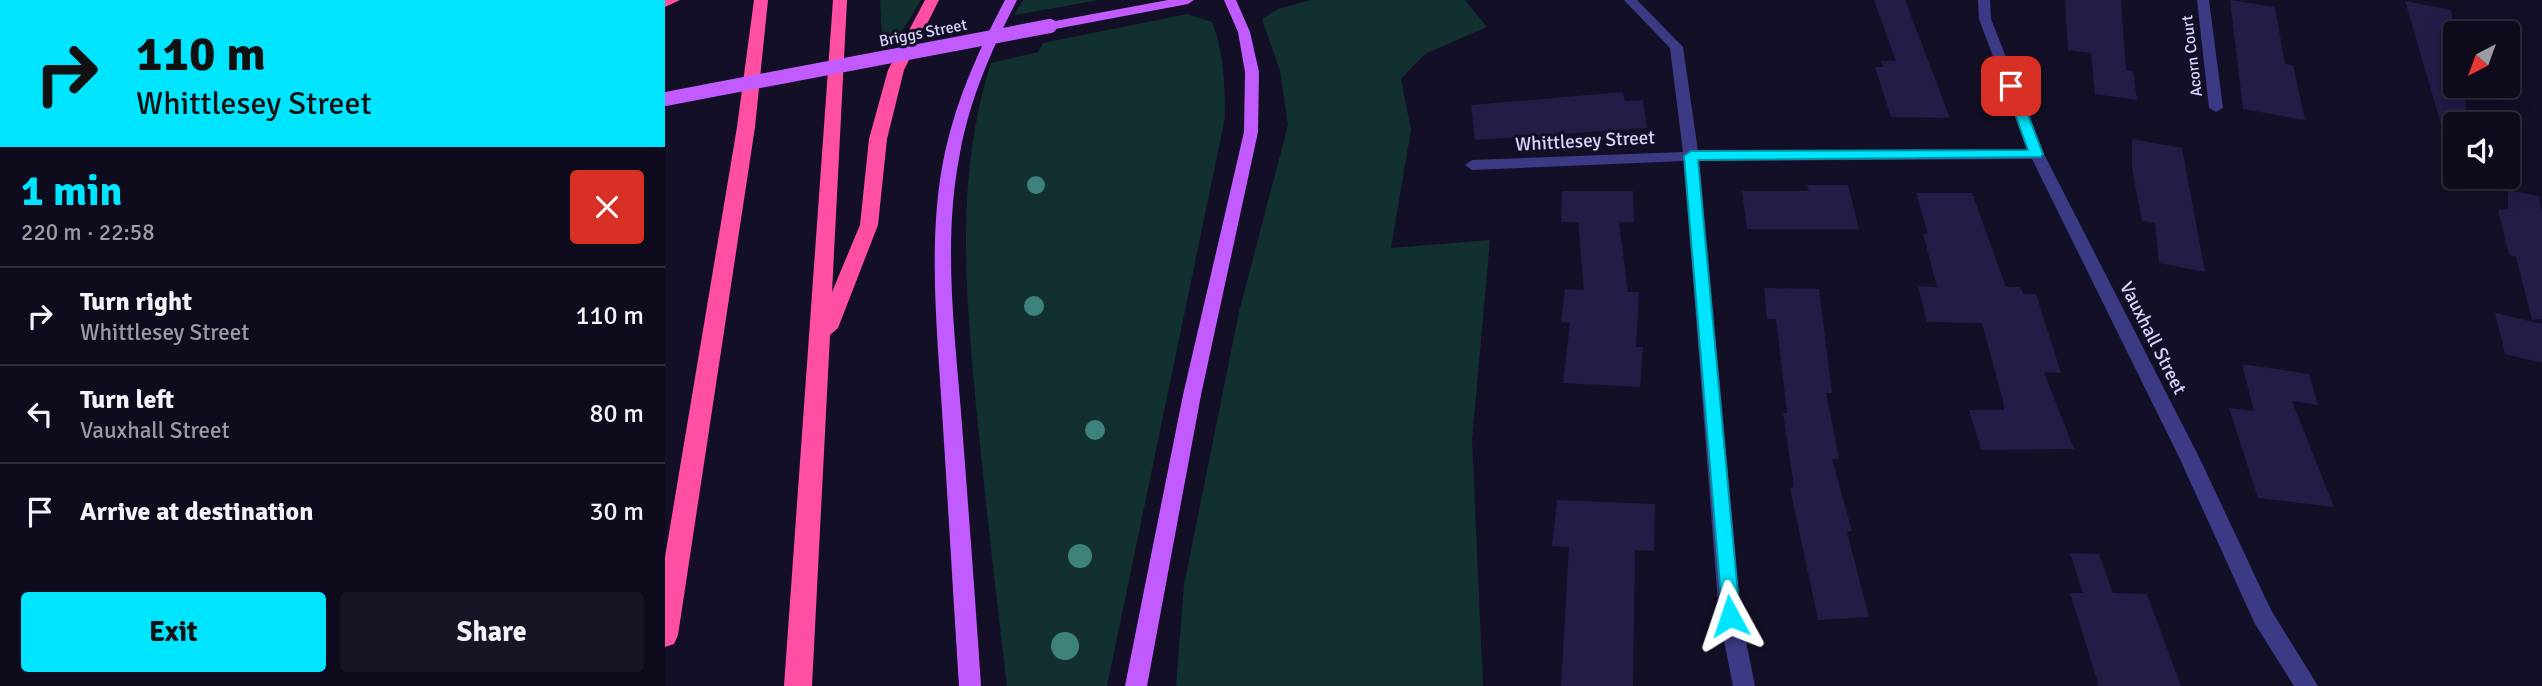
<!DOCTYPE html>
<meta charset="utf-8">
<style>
:root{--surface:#0e0b1c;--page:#171425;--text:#f1f3f6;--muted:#9b9ba3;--line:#2e2b3b;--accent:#00e5ff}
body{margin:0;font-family:Signika,sans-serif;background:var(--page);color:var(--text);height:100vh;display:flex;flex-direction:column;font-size:26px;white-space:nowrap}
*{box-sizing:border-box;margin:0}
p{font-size:23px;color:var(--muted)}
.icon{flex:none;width:38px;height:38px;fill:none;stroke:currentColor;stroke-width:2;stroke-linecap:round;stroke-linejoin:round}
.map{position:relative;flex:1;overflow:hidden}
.details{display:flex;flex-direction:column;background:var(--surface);width:665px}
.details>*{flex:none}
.banner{background:#00e5ff;color:#111;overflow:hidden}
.needle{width:46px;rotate:221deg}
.buttons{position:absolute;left:1778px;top:21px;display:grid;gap:14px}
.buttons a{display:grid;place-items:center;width:77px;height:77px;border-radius:7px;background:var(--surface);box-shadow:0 4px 18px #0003,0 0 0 2px var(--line);font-size:35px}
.pin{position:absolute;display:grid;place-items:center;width:60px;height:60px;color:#fff;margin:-30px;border-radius:14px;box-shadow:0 4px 10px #0006}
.me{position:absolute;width:77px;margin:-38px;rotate:355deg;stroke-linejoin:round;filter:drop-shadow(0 0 5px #0008)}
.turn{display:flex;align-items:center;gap:24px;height:147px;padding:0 21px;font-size:32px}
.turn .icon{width:91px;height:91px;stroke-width:2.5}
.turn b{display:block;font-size:49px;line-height:60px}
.round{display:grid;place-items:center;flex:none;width:74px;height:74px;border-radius:7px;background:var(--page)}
.overview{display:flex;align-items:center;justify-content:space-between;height:119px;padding:0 21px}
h1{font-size:42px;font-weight:800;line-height:52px;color:var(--accent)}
.action{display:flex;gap:14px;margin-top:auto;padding:14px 21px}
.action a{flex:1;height:80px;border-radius:7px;background:var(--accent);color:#111;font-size:28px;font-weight:800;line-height:80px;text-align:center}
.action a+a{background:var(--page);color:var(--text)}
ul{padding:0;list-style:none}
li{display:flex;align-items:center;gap:21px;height:98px;padding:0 21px;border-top:2px solid var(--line)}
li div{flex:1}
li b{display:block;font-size:26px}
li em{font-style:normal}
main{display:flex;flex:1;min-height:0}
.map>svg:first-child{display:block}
.green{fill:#12302f}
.building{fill:#241b47}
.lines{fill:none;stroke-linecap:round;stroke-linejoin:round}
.minor{fill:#3d3a85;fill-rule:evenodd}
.major{fill:#c25bff;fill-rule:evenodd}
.highway{fill:#ff4fa3;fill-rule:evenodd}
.major-bridge{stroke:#c25bff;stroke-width:14}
.tree{fill:#3d827b}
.route{fill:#00e5ff;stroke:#0095a6;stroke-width:2}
.labels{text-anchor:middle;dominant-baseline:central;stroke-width:6;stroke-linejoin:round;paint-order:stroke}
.far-street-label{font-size:16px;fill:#d9d4ff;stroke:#130f26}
.street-label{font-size:19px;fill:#d9d4ff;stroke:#130f26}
</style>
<main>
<section class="details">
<div class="banner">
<div class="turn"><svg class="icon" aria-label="right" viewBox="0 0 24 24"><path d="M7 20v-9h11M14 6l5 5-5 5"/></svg><div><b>110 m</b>Whittlesey Street</div></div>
</div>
<div class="overview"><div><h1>1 min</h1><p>220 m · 22:58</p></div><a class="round" style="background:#d93025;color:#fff"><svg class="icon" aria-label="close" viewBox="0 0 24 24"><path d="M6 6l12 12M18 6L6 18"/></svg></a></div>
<ul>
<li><svg class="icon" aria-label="right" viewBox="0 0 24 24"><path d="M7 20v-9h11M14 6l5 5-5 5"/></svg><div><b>Turn right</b><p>Whittlesey Street</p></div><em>110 m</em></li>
<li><svg class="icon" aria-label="left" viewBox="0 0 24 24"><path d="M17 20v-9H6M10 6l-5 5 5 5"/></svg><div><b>Turn left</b><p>Vauxhall Street</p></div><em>80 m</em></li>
<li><svg class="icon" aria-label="arrive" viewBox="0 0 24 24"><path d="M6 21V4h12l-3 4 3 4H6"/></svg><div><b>Arrive at destination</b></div><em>30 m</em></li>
</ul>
<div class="action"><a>Exit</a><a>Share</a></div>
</section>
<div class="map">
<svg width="1877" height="686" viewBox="0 0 1877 686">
<rect width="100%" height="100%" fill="#130f26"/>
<!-- green -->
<path class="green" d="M215,0H256L233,38L217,39Z
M358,0H434L349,15Z
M646,0H800L822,27L760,54L736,79L746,130L726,248L825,240L807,440L818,686H511L519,585L574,312L623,125L615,71L597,19L613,9Z
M522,14L547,22C559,52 560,86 560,118L442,686H342C331,596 321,506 312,416C301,297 289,179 326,63L373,52L378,43Z"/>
<!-- building -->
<path class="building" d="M1209,0H1240L1285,118L1226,117L1210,67H1219L1216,61H1231Z
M1400,0H1456L1461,70L1468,71L1472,100L1430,94L1426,53L1403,50Z
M1565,0L1610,7L1620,64L1628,65L1640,120L1578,109Z
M1740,1L1786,10L1790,35V86H1798L1804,124H1790V172Z
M958,92L960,101L978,100L982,128L810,140L806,105Z
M1467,139L1517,148L1540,272L1494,263L1490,223L1477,221L1467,168Z
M1142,185H1183L1194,229H1082L1077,191H1144Z
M1843,190L1873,196L1877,212V319L1867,320L1851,257L1844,255L1833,210L1843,209Z
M897,191H968L969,222H954L963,292H974L971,347H978L975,387L898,383L905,323L896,322L900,289L919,290L913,222H896Z
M1251,193H1307L1341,287H1355L1359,294H1371L1396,373L1379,372L1409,449L1316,450L1304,410H1339L1338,401L1317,323L1262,322L1253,286L1272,287L1258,234H1263Z
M1099,288L1154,289L1167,393H1161L1174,459H1167L1187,531L1182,532L1204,617L1153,620L1125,488L1129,487L1118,413H1122L1111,319H1102Z
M1830,313L1877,324V363L1840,354Z
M1577,364L1644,374L1653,405L1627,401L1669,507L1593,498L1564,408L1589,411Z
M892,500L990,504L989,551L970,550L968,686H896L904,547L887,546Z
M1405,553L1434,554L1448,593L1482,594L1516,686H1434L1405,593H1418Z"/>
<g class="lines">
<!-- minor -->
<path class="minor" d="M959,0H972L1018,47L1033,151L1363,150L1314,19L1313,0H1325L1326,19L1379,154L1534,457L1606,610L1653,686H1629L1590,624L1514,457L1367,159L1034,161L1076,616L1090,686H1068L1054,616L1019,161L807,170L800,165L807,160L1018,152L1005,48Z
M1532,0H1544L1558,108L1551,112L1544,108Z"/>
<!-- major -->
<path class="major" d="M340,0H352C327,49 305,98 295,153C278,238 289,326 296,412C303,503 310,595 316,686H294C288,594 283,503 277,411C272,326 262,236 280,152C292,98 314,49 340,0Z
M503,0H529L523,4L385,30L379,26L385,22Z
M559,0H571L585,32L594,72L593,132L536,395L482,686H460L518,395L579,132L580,72L573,32Z"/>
<!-- highway -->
<path class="highway" d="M0,0H15L0,7Z
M89,0H103L90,127L13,635L9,644L0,647V557L72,127Z
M168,0H182L167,292L195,225L204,139L223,70L260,0H274L239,70L222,139L213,225L173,328L165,335L147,686H119Z"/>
<!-- major-bridge -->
<path class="major-bridge" d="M0,99L385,26"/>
</g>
<!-- trees -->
<g class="tree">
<circle cx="371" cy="185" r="9"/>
<circle cx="369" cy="306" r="10"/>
<circle cx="430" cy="430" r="10"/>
<circle cx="415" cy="556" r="12"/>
<circle cx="400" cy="646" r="14"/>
</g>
<!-- route -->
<path class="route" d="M1346,83L1352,86L1378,154L1376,157L1033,160L1075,616L1072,622L1065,625L1058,622L1019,156L1026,151L1363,150L1340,86Z"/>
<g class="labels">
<!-- far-street labels -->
<g class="far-street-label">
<text transform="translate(258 33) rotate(-11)">Briggs Street</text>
<text transform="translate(1527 56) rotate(-97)">Acorn Court</text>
</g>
<!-- street labels -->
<g class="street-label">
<text transform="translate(920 141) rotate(-3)">Whittlesey Street</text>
<text transform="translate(1488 338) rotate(63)">Vauxhall Street</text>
</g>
</g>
</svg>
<div class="buttons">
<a><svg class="needle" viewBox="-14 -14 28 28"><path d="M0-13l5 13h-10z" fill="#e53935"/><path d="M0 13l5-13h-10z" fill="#9b9ba3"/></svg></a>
<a><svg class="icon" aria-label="sound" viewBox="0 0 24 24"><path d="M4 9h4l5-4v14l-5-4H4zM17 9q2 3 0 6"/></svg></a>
</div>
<div class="pin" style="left:1346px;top:86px;background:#d93025"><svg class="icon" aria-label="arrive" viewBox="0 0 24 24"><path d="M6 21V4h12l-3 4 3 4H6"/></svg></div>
<svg class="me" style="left:1065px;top:616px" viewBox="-20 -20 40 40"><path d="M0-17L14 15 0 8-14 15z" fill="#00e5ff" stroke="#fff" stroke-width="4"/></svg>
</div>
</main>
